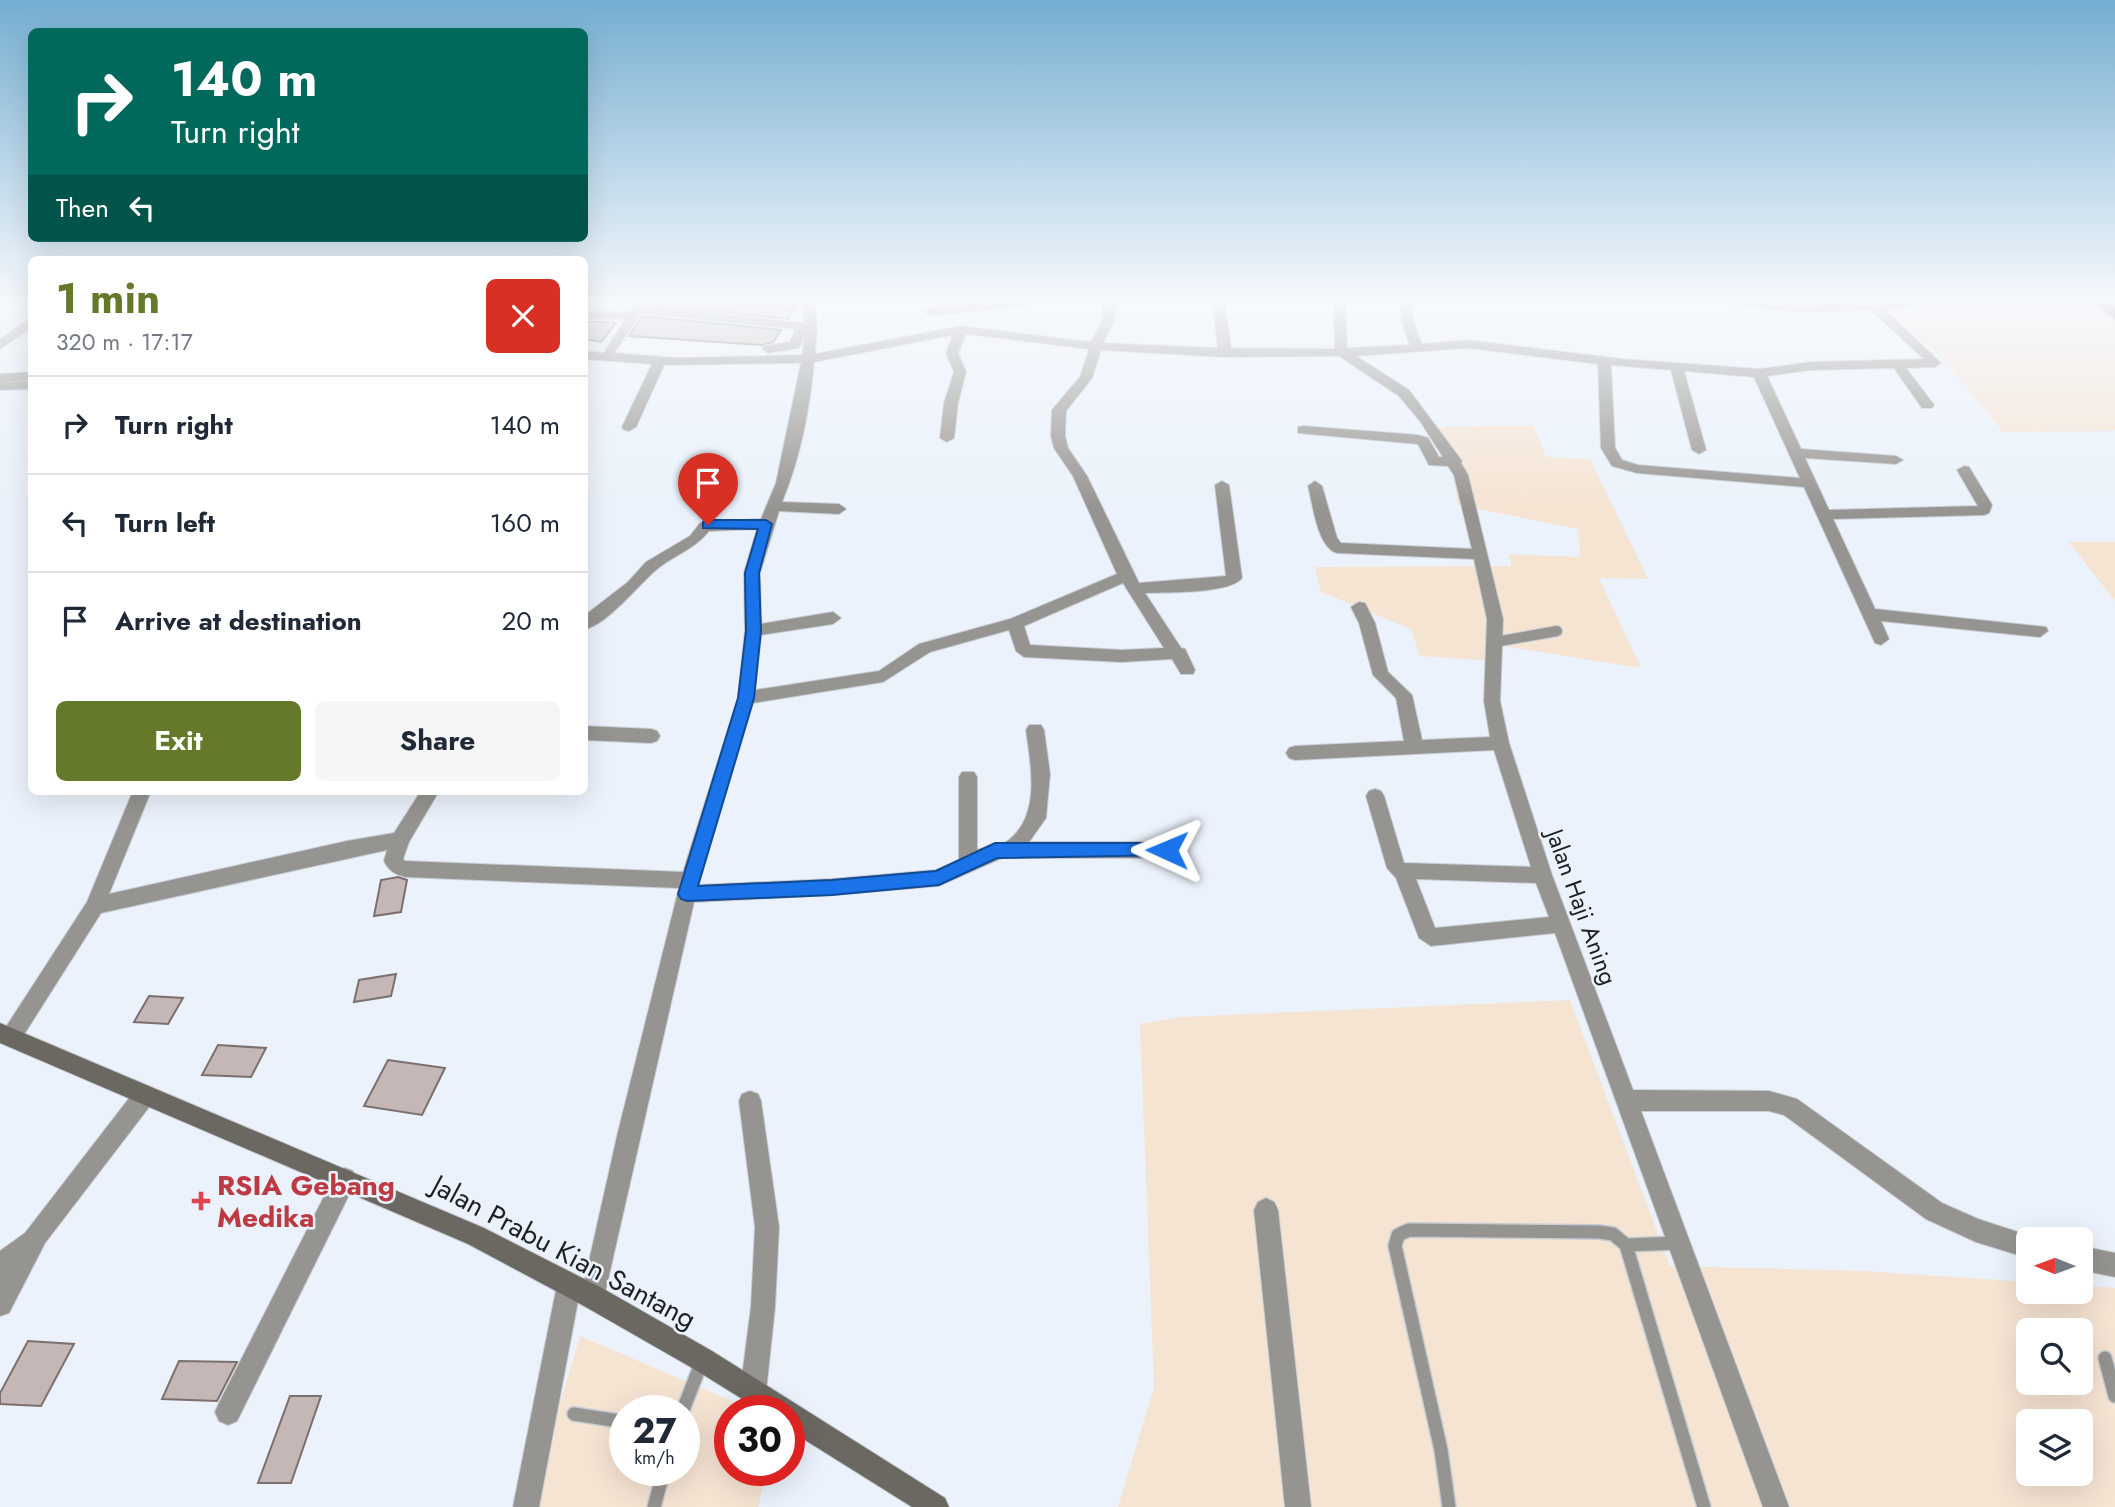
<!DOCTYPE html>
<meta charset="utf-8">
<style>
:root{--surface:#fff;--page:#f6f6f7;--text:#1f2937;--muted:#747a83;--line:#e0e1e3;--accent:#647929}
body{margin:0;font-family:Jost,sans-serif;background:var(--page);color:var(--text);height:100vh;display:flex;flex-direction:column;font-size:26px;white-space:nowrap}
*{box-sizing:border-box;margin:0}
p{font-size:23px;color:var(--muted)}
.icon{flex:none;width:38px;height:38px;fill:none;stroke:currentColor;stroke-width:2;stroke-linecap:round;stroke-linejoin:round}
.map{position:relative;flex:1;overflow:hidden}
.drawer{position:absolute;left:28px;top:256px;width:560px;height:539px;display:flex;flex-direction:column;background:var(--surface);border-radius:10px;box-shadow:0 7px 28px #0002}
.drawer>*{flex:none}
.hud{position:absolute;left:28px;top:28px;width:560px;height:214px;border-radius:10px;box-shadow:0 7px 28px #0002;background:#00695c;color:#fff;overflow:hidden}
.needle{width:46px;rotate:271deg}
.tools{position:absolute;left:2016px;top:1227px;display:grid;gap:14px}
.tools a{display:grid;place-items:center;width:77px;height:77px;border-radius:10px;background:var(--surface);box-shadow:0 7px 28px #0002;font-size:35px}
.speed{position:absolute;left:609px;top:1395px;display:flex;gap:14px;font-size:35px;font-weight:700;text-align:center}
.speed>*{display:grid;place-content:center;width:91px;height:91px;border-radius:50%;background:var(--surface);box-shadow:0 7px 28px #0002;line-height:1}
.speed small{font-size:18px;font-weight:400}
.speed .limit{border:10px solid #d22;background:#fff;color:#111}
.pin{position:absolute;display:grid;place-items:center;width:60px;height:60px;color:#fff;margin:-72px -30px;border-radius:50% 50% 50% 0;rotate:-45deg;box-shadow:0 0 7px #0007}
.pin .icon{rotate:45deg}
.me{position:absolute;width:77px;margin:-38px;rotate:271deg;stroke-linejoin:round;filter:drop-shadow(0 0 5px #0008)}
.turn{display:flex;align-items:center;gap:24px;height:147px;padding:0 28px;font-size:32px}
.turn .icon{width:91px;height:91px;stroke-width:2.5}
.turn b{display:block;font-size:49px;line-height:60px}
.then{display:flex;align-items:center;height:66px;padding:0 28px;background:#0003;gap:14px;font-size:26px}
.round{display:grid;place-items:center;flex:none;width:74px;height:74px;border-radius:10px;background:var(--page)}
.head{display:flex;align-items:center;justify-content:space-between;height:119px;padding:0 28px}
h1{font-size:42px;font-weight:700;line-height:52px;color:var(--accent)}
.action{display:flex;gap:14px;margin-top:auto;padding:14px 28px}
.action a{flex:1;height:80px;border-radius:10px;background:var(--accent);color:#fff;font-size:28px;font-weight:700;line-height:80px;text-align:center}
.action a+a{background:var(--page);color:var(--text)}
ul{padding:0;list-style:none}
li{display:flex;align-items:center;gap:21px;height:98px;padding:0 28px;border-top:2px solid var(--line)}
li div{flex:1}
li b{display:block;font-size:26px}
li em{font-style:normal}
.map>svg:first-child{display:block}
.industrial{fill:#f6e4d3;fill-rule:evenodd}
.building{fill:#c4b7b6;stroke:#7c706f;stroke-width:2}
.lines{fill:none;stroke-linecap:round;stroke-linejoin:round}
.service-far2-casing{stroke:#c6ccd4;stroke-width:10}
.service-far1-casing{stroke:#c6ccd4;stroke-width:12}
.service-casing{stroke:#c6ccd4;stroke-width:16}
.minor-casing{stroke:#c6ccd4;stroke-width:2}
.tertiary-casing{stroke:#c6ccd4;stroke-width:2}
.secondary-casing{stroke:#c6ccd4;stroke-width:2}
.trunk-casing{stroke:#c6ccd4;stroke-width:3}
.service-far2{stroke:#969490;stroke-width:8}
.service-far1{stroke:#969490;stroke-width:10}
.service{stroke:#969490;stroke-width:13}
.minor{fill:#969490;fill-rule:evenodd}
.tertiary{fill:#969490;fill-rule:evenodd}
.secondary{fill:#6b6862;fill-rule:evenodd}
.trunk{fill:#403c36;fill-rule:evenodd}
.route{fill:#1a73e8;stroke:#114b97;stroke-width:2}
.health-dot{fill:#e0444e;stroke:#ebf2fb;stroke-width:2.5}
.labels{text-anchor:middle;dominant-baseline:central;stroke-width:5;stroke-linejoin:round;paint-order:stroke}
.street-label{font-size:24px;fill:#1d2023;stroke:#ebf2fb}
.near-health-label{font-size:28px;font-weight:bold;fill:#be3a42;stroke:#ebf2fb;text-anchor:start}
.near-street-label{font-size:28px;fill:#1d2023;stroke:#ebf2fb}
</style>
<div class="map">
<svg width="2115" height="1507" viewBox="0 0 2115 1507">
<rect width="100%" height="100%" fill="#ebf2fb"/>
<!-- industrial -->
<path class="industrial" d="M1748,298H2115V431L2003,432L1947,363L1878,303Z
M1533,425L1546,457L1590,459L1648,579L1599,578L1641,668L1502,646L1495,661L1420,656L1411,629L1321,592L1315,567L1511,566L1509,554L1580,557L1578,529L1458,505L1453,475L1426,427Z
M2069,542H2115V601Z
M1570,1000L1670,1266L1864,1271L2028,1282V1292H2081V1285L2115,1288V1507H1118L1154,1387L1140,1024L1181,1017ZM2028,1330H2081V1382H2028ZM2028,1421H2081V1474H2028Z
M580,1336L753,1410H730V1470H767L758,1507H537L548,1444ZM625,1410H684V1470H625Z"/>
<!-- building -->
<path class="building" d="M650,298H800V299L788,319L651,304Z
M642,316L781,330L773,342L762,345L629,336Z
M584,322H602L616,323L601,342L584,339Z
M398,877L407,880L401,912L374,916L381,880Z
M396,974L391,996L354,1002L359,980Z
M149,996L183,998L168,1024L134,1022Z
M218,1045L266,1048L251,1077L202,1075Z
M388,1060L445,1068L422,1115L364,1106Z
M28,1341L74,1344L41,1406L0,1404V1393Z
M179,1361L237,1362L217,1401L162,1399Z
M290,1396H321L291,1483H258Z"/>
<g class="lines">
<!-- service-far2 casing -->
<g class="service-far2-casing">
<path id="service-far2" d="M1792,298L1799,308"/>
</g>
<!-- service-far1 casing -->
<g class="service-far1-casing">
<path id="service-far1" d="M1495,642L1557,631"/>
</g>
<!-- service casing -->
<g class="service-casing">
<path id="service" d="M1626,1245L1678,1243
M2105,1358L2115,1396
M683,1410L702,1361
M574,1414L625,1422
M654,1507L664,1470
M1449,1507L1441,1450L1395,1246L1398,1235L1409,1230L1599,1232L1613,1234L1626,1245L1704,1507"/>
</g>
<!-- minor casing -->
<g class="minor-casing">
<path id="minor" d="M0,298H12L0,307Z
M604,298H647L649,302L646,306L804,323L803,298H815L817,329L815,354L961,326L1091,342L1103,319V298H1115V319L1103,343L1218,348L1212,298H1224L1231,348L1335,349L1333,298H1345L1347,348L1410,345C1404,329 1397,315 1403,298H1416C1407,313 1416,329 1422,344L1468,340L1622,359L1759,369L1811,362L1924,359L1871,310L1799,312L1701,302L1695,298H1740L1799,304L1971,298L1965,302L1884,309L1941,363L1935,367L1906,368L1934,405L1932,408H1922L1894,368L1811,370L1767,376L1801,449L1896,456L1903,460L1896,464L1805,458L1829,510L1978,506L1957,470L1964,466L1969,467L1992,505L1989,513L1984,515L1833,519L1875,609L2046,627L2048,631L2040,637L1881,621L1889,639L1881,645L1875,643L1804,487L1637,473L1612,466L1601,448L1598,364L1468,348L1356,356L1409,390L1462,461L1461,463L1468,475L1503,619L1500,701L1509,743L1552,875L1633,1090L1769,1091L1797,1099L1942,1203L1978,1219L2036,1238L2028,1239V1258L1976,1242L1926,1219L1784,1115L1769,1111H1641L1789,1507H1763L1555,933L1431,946L1419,938L1396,878L1387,868L1366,796L1369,791L1375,789L1381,791L1384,796L1404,863L1531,867L1494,750L1295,760L1289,758L1286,753L1289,748L1295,746L1404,741L1396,698L1373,675L1359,623L1351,607L1359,602L1365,603L1375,623L1388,672L1412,695L1422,740L1490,737L1484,701L1487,619L1474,559L1337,553C1317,547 1313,504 1308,486L1315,481L1322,486L1337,538L1341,543L1472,549L1454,475L1448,466L1429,465L1418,444L1298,433V427L1303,426L1418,435L1428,438L1439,457H1443L1420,421L1399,396L1339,356L1225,357L1101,350L1092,378L1066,411L1065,436L1068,448L1087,476L1139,583L1226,576L1215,485L1222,481L1229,485L1242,578C1230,594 1166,592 1145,593L1181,648L1185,649L1195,670L1193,674H1181L1172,659L1122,662L1024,657L1016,651L1009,630L930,652L883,682L753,703L698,885L832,879L936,870L959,860V777L962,772H974L977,777V850C986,846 1002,845 1009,840C1041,814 1031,766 1026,730L1029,725H1041L1044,730L1050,774L1046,818L1029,842H1167L1174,845L1176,850L1174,855L1167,858H1002L938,886L832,895L694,902L602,1306L593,1309L584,1306L581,1297L618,1132L679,888L405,877C395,874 389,871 384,861L387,850L101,913L18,1044L11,1047L4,1044L1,1037L4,1030L87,902L133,791H151L109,894L347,841L394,833L421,791H439L409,842L403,859L405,861L683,872L738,698L745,631L744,573L757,529L709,531C695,549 674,555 656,570C637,586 609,623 584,630V616L628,582L646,562L690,536L700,523L761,519L776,483L801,363L664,365L636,427L629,431L624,430L622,427L652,364L584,359V351L604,353L625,319H584V311L630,312L636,304L610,302ZM641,313L795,329L790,342L764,346L762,349L768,353L799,348L804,338L802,355L677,358L614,353ZM966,334L1089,349L1080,377L1052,410L1051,436L1054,448L1073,476L1117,574L1010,619L919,644L879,671L755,690L761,635L833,624L841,618L833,612L761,624L760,573L779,511L839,514L846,509L839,504L782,502C800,459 810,408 814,362L953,335L946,353L954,372L944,403L940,438L947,442L954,438L958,403L966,372L958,353ZM1611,365L1671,370L1692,450L1699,454L1706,450L1684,371L1754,377L1800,478L1638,465L1622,460L1615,448ZM1123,583L1164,648L1122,650L1030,645L1024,626ZM1416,879L1536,883L1549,917L1435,928Z
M1020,298H1062L1056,302L930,316L924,312L930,308Z
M32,317V327L0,349V339Z
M32,372V380L0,382V374Z
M584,726L651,729L657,731L660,736L657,741L651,743L584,740Z
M145,1085L153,1088L156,1095L153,1102L45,1243L9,1313L0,1316V1251L25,1233L137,1088Z
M750,1091L758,1094L761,1101L779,1227L775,1307L766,1392L762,1401L753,1405L744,1401L740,1392L751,1307L755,1227L739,1101L742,1094Z
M345,1168L353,1171L356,1179L353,1187L237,1421L228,1425L219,1421L215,1412L219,1403L337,1171Z
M1266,1198L1274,1202L1278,1210L1311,1507H1285L1254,1210L1258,1202Z
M2081,1246L2115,1253V1277L2081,1270Z
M569,1273L577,1277L581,1285L539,1507H513L557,1285L561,1277Z"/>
</g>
<!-- tertiary casing -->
<g class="tertiary-casing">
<path id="tertiary" d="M32,381V389L0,390V382Z"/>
</g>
<!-- secondary casing -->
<g class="secondary-casing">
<path id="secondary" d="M0,1023L484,1228L602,1288L712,1351L945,1498L949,1507H912L789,1430V1410H760L694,1369L584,1306L468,1244L0,1043Z"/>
</g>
<!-- trunk casing -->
<g class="trunk-casing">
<path id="trunk" d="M2089,298H2103L2115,308V319Z"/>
</g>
<!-- service-far2 -->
<use href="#service-far2" class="service-far2"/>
<!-- service-far1 -->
<use href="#service-far1" class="service-far1"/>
<!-- service -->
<use href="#service" class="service"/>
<!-- minor -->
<use href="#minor" class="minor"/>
<!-- tertiary -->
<use href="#tertiary" class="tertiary"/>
<!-- secondary -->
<use href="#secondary" class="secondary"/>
<!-- trunk -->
<use href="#trunk" class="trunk"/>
</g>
<!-- sky -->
<linearGradient id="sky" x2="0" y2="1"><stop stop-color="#75aed1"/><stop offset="0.59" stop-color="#f6f9fd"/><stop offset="1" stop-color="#f6f9fd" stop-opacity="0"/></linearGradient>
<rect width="2115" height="509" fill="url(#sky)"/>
<!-- route -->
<path class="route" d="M708,520H766L772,524L759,573L761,631L754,698L698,886L832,880L936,871L995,843H1167L1173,845L1176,850L1173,855L997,858L939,885L832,895L687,901L681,899L678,894L738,698L746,631L745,573L758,529L703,528V522Z"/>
<!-- markers -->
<path class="health-dot" d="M197.5 1190.5h7v7h7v7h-7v7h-7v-7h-7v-7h7z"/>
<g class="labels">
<!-- street labels -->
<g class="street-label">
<text transform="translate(1582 907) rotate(70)">Jalan Haji Aning</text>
</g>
<!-- near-health labels -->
<g class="near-health-label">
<text x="217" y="1185">RSIA Gebang<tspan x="217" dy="32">Medika</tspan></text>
</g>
<!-- near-street labels -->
<g class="near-street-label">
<text transform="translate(564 1252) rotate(28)">Jalan Prabu Kian Santang</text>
</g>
</g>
</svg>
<div class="tools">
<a><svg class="needle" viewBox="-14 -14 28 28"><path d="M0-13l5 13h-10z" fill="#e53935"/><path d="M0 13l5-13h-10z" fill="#747a83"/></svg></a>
<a><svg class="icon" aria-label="search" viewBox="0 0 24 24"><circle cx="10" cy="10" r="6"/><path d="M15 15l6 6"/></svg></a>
<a><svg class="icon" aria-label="layers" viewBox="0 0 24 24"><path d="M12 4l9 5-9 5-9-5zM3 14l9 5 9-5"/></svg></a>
</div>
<div class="speed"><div>27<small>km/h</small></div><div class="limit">30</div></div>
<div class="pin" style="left:708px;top:525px;background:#d93025"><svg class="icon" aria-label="arrive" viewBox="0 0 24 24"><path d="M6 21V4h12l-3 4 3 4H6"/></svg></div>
<svg class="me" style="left:1167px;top:850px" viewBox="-20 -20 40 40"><path d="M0-17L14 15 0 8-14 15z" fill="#1a73e8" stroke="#fff" stroke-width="4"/></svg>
<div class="hud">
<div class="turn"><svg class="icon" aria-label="right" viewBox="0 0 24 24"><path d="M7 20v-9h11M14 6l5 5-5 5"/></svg><div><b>140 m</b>Turn right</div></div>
<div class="then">Then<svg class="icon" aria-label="left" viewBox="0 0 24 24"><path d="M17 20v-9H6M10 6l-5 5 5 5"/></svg></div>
</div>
<section class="drawer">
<div class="head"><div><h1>1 min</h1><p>320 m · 17:17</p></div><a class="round" style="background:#d93025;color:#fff"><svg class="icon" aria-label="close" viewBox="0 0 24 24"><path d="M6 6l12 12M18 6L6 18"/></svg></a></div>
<ul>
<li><svg class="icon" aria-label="right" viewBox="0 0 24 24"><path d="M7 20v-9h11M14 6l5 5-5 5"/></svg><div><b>Turn right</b></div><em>140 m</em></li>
<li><svg class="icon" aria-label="left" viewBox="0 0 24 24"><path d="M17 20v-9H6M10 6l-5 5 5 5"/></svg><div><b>Turn left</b></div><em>160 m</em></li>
<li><svg class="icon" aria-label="arrive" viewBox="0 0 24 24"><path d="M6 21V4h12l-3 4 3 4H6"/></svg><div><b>Arrive at destination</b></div><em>20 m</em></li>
</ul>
<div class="action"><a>Exit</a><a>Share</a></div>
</section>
</div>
